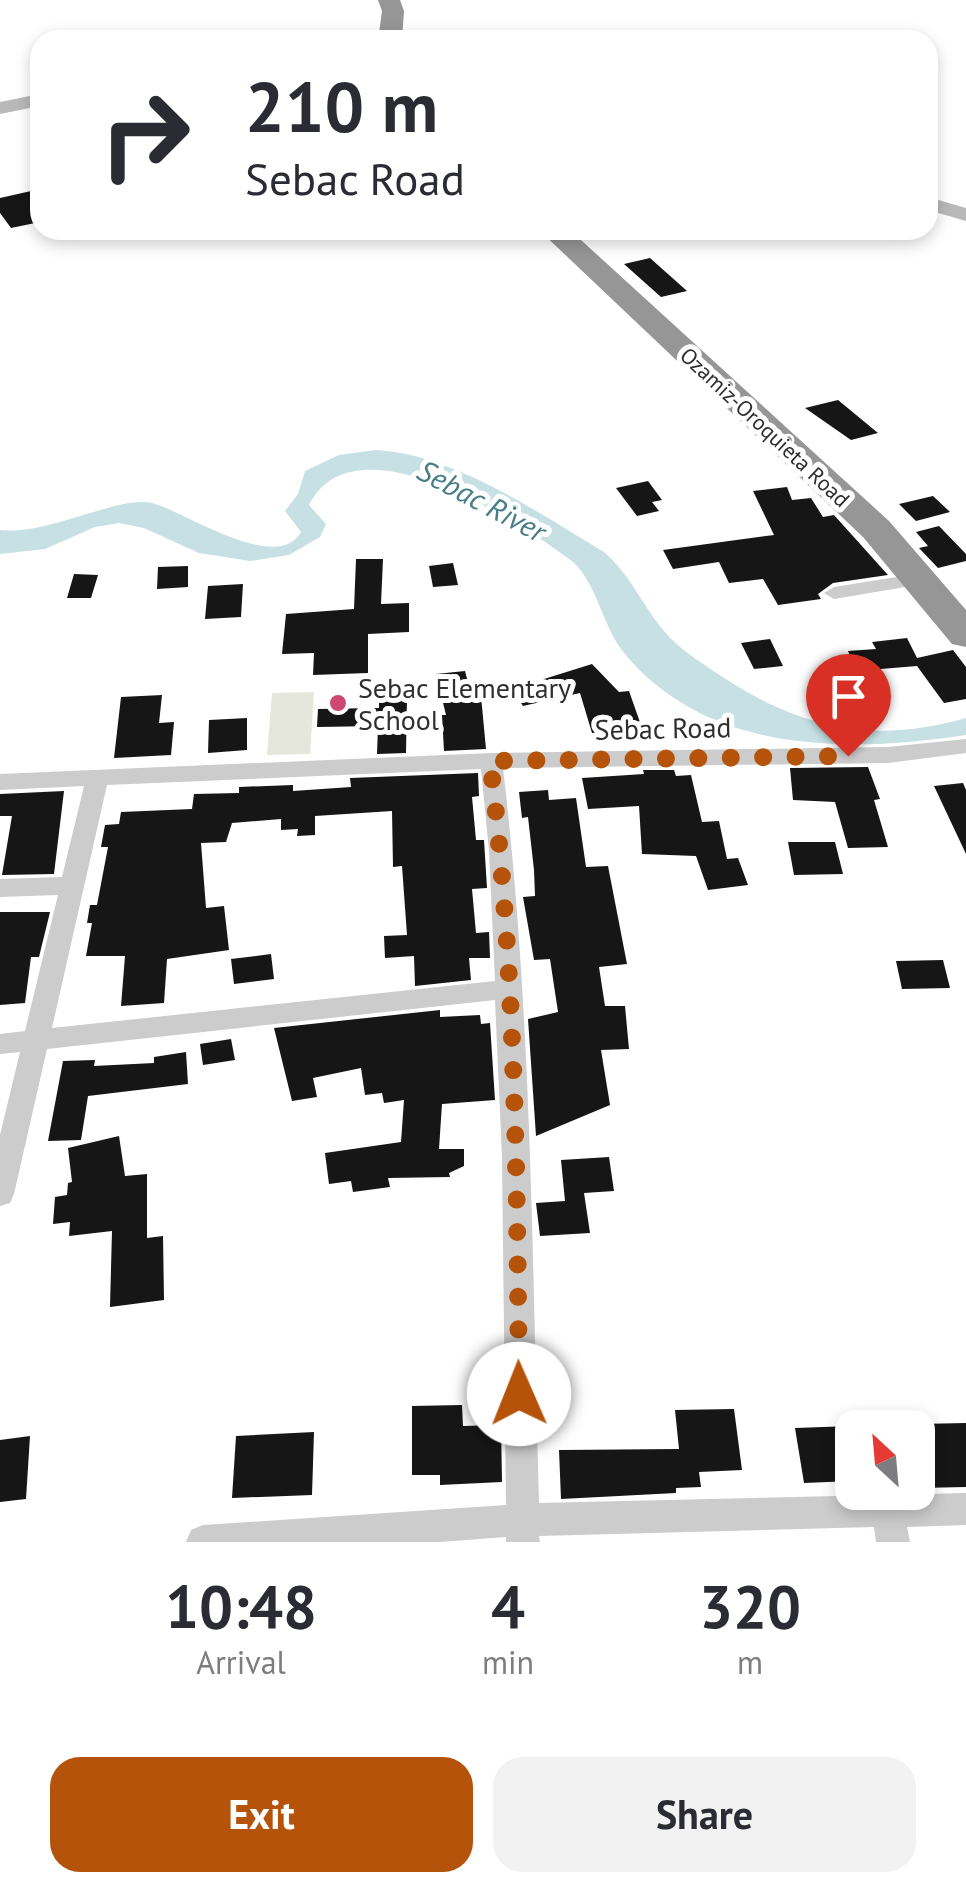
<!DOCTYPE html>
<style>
:root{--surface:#fff;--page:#f2f2f3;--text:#2b2b33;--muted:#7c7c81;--accent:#b45309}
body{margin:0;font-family:"PT Sans",sans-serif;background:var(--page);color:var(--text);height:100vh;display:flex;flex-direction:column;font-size:38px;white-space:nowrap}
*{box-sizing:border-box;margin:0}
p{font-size:32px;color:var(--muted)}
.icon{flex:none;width:55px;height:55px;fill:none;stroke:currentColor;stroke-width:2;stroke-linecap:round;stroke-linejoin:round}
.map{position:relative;height:1542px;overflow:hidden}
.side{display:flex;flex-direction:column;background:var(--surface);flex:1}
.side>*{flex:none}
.banner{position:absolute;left:30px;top:30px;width:908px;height:210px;border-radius:30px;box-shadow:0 5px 15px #0003;background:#fff;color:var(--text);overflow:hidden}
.needle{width:65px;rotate:334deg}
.fabs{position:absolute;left:835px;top:1410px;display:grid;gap:20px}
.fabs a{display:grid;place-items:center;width:100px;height:100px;border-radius:20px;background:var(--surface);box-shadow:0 5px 15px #0003;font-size:50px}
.pin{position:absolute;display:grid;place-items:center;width:85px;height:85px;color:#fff;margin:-102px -42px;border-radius:50% 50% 50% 0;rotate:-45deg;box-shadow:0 0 10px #0007}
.pin .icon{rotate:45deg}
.me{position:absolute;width:110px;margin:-55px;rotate:359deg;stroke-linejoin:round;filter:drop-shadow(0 0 8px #0008)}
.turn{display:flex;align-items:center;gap:35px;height:210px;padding:0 50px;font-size:45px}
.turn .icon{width:130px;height:130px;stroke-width:2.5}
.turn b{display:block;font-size:70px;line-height:85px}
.eta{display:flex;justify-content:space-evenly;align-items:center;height:170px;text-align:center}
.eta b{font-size:60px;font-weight:700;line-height:70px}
.action{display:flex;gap:20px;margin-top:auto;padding:20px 50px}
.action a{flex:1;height:115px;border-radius:30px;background:var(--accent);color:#fff;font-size:40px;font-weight:700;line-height:115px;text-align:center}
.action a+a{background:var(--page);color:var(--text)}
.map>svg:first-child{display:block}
.green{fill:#e5e7dc}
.water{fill:#c7e0e3}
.building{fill:#161616}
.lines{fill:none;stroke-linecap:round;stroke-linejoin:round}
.street{fill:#ccc;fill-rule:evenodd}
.secondary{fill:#b9b9b9;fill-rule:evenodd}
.highway{fill:#969696;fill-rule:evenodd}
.route{stroke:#b45309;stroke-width:18;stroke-dasharray:0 32.4}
.poi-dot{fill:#cf4872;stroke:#fff;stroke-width:4}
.labels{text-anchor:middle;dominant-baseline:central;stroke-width:10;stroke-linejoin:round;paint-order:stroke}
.far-street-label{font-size:22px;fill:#2f2f2f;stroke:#fff}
.poi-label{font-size:28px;fill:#2f2f2f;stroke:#fff;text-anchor:start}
.street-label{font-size:28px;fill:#2f2f2f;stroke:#fff}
.water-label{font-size:30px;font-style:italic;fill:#477d87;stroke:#fff}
</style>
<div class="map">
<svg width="966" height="1542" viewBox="0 0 966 1542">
<rect width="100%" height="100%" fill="#fff"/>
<!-- green -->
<path class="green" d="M314,692L310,754L267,755L272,693Z"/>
<!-- water -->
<path class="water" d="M376,450C453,454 539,513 604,552C630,574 642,605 664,631C678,648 700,662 718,674C799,728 871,745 966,718V735C848,753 708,754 625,654C602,627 598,585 573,562C519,521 354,415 309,505L326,524L320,537L289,555L250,561L199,553L144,528L119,523L95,527L45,549L0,554V530C47,536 118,495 152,503C184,511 277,575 301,532L285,511L298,494L305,471L339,455Z"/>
<!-- building -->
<path class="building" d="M40,189V222L11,228L0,213V198Z
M650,258L687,291L661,297L624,264Z
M838,400L878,433L851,440L805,408Z
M648,481L662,500L652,502L659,511L637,516L616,488Z
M787,487L792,500L811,498L823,517L834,515L888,575L833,583L818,594L821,599L778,605L763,579L729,583L719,562L673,569L663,550L774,535L753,491Z
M933,496L950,512L916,521L899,504Z
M939,526L966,554V561L938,568L919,548L928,546L916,532Z
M356,559H383L381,604L409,603V632L368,634V673L313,675L314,653L282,654L286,614L354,609Z
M453,563L458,585L433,587L429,566Z
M188,566V587L157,589L158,567Z
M74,574L98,575L91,598H67Z
M243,584L241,617L205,619L208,586Z
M907,638L917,658L953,650L966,667V699L944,703L917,666L856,671L848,651L876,649L872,642Z
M770,639L783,666L754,669L741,643Z
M592,664L619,692L629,691L642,728L592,733L580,693L523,706L512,689Z
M465,671L472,698L481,696L486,749L444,751L442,715H446L436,674Z
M162,695L159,723L174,722L171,755L114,758L121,697Z
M379,697H407L406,753L377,754L378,726L317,727L318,709L379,708Z
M247,718V750L208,753L209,720Z
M868,767L880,799L874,800L888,847L848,848L835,802L793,800L790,768Z
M643,770H674L676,776L691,775L702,822L719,821L727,859L738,858L748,885L708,890L696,856L642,854L639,806L588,809L582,778L644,774Z
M478,773L479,796L472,797L476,840H484L487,888L472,889L476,933L489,932L490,958H469L471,980L415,986L414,956L385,958L384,936L407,935L402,866L393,867L392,811L315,816V835L297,836L298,829L281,830V819L232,823L226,842L201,843L206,908L224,906L229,950L167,959L164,1003L121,1006L125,956H86L92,923H87L90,905H97L108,847H101L105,825L119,824L121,812L192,809L194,794L239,793V787L293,785V791L351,787L350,778Z
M963,783L966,790V854L934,786Z
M548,790L549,800L576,798L586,867L608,866L627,964L599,967L605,1006H625L629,1049L601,1050L610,1105L536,1136L528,1019L558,1012L550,959L534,960L523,897L535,896L534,870L528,817L522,818L519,792Z
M64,791L54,874L2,875L12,816H0V794Z
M788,842H835L843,874L794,875Z
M0,912H50L39,957H31L25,1003L0,1005Z
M271,954L274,979L234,984L231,959Z
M943,960L950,988L902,989L896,961Z
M440,1010V1017L480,1015L481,1024L490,1023L495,1100L442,1104L439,1149H464V1166L449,1173L450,1177L388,1178L390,1187L353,1192L351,1181L329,1184L325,1153L401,1142L404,1100L384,1103L382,1093L365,1095L361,1068L313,1078L317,1097L292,1101L274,1028Z
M231,1039L235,1060L203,1065L200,1044Z
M186,1052L188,1084L88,1096L81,1140L48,1141L63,1061L95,1060L94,1066L154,1063V1057Z
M119,1136L125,1176L147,1174V1238L163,1236L164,1300L110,1307L112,1231L69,1236L70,1222L53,1224L55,1197L67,1195L68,1183L72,1182L68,1148Z
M609,1157L614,1191L584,1193L590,1233L540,1236L536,1203L565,1201L561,1160Z
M462,1405L463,1426L501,1425L502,1482L440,1485V1475H412V1406Z
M734,1409L742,1470L699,1472L701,1487L676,1488V1493L561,1499L559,1450L679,1449L675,1410Z
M966,1423V1487L918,1488V1424Z
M852,1426V1481L804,1483L795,1428Z
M314,1432L312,1495L232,1498L236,1436Z
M30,1436L26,1499L0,1502V1440Z"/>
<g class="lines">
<!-- street -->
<path class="street" d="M922,573L932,579L929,583L834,599L824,593L834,587Z
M966,739V753L888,763L503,768C532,1012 532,1258 539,1503L966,1493V1525L907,1527L910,1542H876L874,1527L539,1536L540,1542H506V1537L440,1542H186L191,1530L203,1525L506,1505L502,1157L495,1000L47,1049L14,1194L10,1203L0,1206V1135L20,1052L0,1054V1034L25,1031L58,895L0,897V879L62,877L84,786L0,790V774L491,753L888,747ZM481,769L489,851L495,981L52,1028L107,785Z"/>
<!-- secondary -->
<path class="secondary" d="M40,94V106L0,114V102Z
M928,197L966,208V221L928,210Z"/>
<!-- highway -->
<path class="highway" d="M378,0H400L404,11L402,40H378L382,11Z
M539,230H570L889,521L966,610V647L952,644L863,537Z"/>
</g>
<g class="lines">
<!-- route -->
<path class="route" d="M519,1394C517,1183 516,970 490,761L848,756"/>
</g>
<!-- markers -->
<circle class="poi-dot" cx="338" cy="703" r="10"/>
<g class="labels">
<!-- far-street labels -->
<g class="far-street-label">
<text transform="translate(765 427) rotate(43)">Ozamiz-Oroquieta Road</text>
</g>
<!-- poi labels -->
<g class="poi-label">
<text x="358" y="687">Sebac Elementary<tspan x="358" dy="32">School</tspan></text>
</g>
<!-- street labels -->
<g class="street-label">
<text transform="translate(663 728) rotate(-1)">Sebac Road</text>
</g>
<!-- water labels -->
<g class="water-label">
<text transform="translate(482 500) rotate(28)">Sebac River</text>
</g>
</g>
</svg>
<div class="fabs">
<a><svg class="needle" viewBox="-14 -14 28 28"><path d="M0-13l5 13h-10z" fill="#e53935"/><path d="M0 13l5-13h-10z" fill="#7c7c81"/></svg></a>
</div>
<div class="pin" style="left:848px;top:756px;background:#d93025"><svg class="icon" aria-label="arrive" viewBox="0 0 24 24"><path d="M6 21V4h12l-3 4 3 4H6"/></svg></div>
<svg class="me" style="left:519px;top:1394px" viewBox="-20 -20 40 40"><circle r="19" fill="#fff"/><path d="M0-13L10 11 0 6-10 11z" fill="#b45309"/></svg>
<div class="banner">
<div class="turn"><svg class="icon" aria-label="right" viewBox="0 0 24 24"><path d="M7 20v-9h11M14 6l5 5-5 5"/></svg><div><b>210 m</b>Sebac Road</div></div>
</div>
</div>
<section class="side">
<div class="eta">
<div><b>10:48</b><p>Arrival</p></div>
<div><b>4</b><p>min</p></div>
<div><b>320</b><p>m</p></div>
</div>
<div class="action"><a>Exit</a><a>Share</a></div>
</section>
